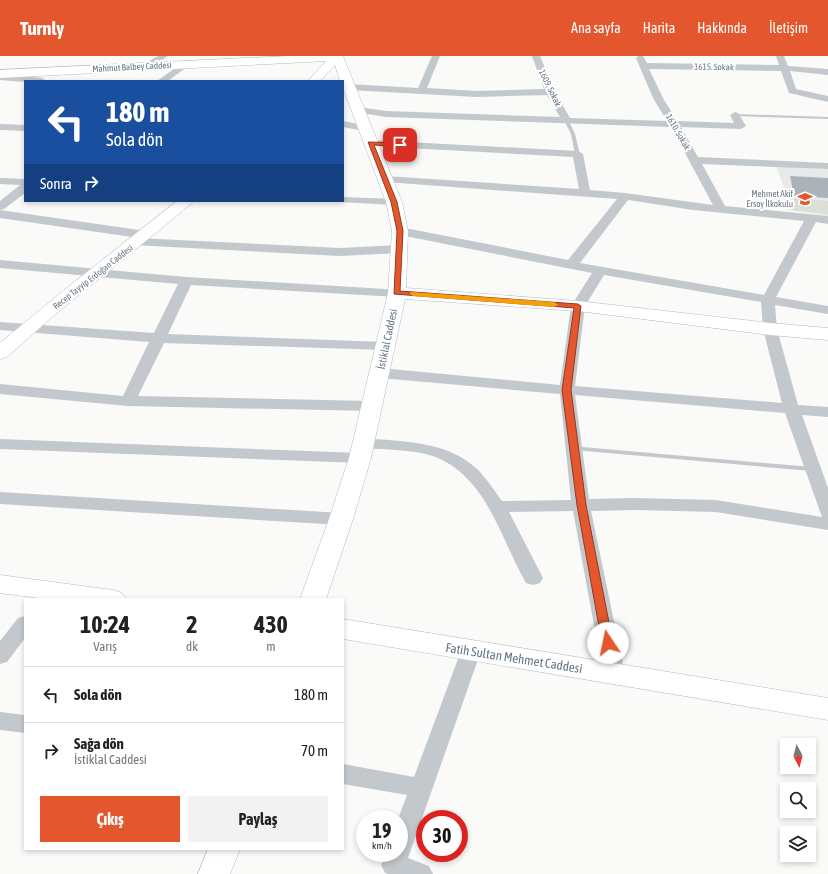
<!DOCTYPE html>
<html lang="tr">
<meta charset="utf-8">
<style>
:root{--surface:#fff;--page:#f2f2f2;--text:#222;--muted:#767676;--line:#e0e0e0;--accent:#e4572e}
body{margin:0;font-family:"Asap Condensed",sans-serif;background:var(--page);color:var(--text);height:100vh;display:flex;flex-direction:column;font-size:15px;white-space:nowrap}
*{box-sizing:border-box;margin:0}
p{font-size:13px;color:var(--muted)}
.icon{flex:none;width:22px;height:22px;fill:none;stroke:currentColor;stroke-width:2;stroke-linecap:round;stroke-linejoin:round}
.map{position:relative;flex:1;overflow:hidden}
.side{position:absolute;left:24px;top:542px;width:320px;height:252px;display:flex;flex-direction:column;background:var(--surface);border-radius:0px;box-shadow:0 2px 6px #0003}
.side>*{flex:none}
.banner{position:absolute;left:24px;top:24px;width:320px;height:122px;border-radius:0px;box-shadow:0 2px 6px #0003;background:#1a4fa0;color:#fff;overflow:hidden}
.needle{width:26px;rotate:173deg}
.tools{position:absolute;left:780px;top:682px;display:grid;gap:8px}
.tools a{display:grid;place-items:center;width:36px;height:36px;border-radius:0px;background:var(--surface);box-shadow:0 2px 6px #0003;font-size:20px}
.speed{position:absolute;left:356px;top:754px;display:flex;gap:8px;font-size:20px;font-weight:700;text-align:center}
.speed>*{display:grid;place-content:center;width:52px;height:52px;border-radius:50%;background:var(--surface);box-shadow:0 2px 6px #0003;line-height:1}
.speed small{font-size:10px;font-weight:400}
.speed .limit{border:6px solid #d22;background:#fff;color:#111}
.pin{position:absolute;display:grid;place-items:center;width:34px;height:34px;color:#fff;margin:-17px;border-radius:8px;box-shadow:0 2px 6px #0006}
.me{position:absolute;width:44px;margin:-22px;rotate:349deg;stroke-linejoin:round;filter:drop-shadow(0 0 3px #0008)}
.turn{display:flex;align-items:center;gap:14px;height:84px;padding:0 16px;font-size:18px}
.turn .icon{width:52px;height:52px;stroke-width:2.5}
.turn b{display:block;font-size:28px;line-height:34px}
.then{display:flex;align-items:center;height:38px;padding:0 16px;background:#0003;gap:8px;font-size:15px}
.eta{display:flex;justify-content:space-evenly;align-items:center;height:68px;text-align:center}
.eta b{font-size:24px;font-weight:700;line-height:28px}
.button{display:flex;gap:8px;margin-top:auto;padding:8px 16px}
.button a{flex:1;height:46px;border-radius:0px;background:var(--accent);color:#fff;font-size:16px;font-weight:700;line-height:46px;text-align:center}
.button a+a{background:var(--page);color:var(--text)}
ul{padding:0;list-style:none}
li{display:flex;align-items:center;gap:12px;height:56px;padding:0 16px;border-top:1px solid var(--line)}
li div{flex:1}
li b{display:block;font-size:15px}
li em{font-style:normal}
header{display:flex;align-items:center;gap:24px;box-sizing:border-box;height:56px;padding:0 20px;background:var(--accent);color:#fff}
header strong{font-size:19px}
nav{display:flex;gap:22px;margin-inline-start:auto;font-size:14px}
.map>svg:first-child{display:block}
.built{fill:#e8e9e9}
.green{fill:#dadfd7}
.building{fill:#aab3b9}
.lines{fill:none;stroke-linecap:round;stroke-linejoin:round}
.secondary-casing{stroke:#b3babf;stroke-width:1}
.lane{fill:#c3c8cc;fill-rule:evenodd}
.street{fill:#c3c8cc;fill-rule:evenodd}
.secondary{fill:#fff;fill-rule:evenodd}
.route{fill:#e4572e;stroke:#94391e}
.slow{fill:#f59e0b}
.labels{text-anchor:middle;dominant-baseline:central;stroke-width:4;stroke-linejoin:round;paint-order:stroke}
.far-street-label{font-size:9px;fill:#657683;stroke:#fff}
.far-poi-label{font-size:9px;fill:#657683;stroke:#fff;text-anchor:end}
.street-label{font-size:11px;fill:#657683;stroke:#fff}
.near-street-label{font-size:13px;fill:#657683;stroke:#fff}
</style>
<header>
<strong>Turnly</strong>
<nav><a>Ana sayfa</a><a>Harita</a><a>Hakkında</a><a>İletişim</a></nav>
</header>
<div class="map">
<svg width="828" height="818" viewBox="0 0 828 818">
<rect width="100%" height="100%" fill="#fafaf8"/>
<!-- built -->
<path class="built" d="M776,110L828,113V160L782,153L784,132Z"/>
<!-- green -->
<path class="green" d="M794,141L828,145V158L792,154Z"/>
<!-- building -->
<path class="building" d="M790,120L828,122V142L794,140Z"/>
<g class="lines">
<!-- secondary casing -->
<g class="secondary-casing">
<path id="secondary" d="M289,0H343L402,146L408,175L406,232L578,245L770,267L828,272V284L770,279L578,255L405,243L371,402L353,463L326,543H300L329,463L349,402L388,237L392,175L386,146L343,32V25H340L335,9L320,25H308L326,5L0,22V14Z
M177,145H194L168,167L52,261L7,301L0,303V287L63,235Z
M0,519L113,534L122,537L126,543H46L0,537Z
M343,563L828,642V664L343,583Z
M208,793H240L230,818H198Z"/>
</g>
<!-- lane -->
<path class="lane" d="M735,58L828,61V63L733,60V58Z
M564,63H568L575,78L580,99L575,98L571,78L564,64Z
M571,390L811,411L815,413L811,415L574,394L570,392Z"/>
<!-- street -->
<path class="street" d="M158,0H168L150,12H144L143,10L144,8Z
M432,0H440L427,32L477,35L544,33L532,0H540L555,36L570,62L667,65L653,42L636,2L638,0H643L647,7L779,9L776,0H784L788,10L828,13V19L790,15L796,33L828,40V46L789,37L781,15L649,13L663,42L677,65L734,67L730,59L735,56L738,57L746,70L741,73L681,71L698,101L828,107V113L702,108L725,150L828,160V168L816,166L776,241L828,250V258L775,249L777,273L798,349L828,351V361L802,359L828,432V474L716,456L635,454L591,455L625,618L622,624L614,626L606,624L603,618L573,455L509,456L543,522L540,527L533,529L526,527C500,482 487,420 433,400C411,393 385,394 363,392L357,391L355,387L357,383L363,382C403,386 446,384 477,413C487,423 494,434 502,445L571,444L560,338L380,322L375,320L372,317L375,314L380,312L560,329L571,250L592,217L400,179L396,178L394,175L396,172L400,171L568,204L617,143L386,126L382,125L380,123L382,121L386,120L579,133L573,101L370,90L365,87L370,84L578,95L583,98L590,134L625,137L713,149L671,71L386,61L355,56L353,54L355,52L358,51L386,55L560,61L547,39L477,41L349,34L344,31L349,28L418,32ZM628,144L693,154L804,165L764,239L580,207ZM604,219L761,246L763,273L782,347L575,330L585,250ZM575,339L785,357L822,461L716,444L635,442L589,443Z
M185,5L189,8L188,10L168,25H157Z
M0,18L42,22L47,25L25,26L0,24Z
M343,65L368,70L369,72L364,75L343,71Z
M0,68L25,69V75L0,74Z
M0,122L25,123V137L4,153L0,154L146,175L150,176L152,179L150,182L146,183L0,162V145L20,129L0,128Z
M343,141L394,143L398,144L400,146L398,148L394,149L339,146L338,145H343Z
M137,182L340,192L400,189L404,190L406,193L404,196L400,197L340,200L133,189L131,186L133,183Z
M0,204L186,221L402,234L404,237L402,240L397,241L191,229L168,278L386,286L391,287L393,290L391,293L386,294L164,287L138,340L371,345L377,347L379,350L377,353L371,355L128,350L0,338V328L123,340L149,286L0,274V266L154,277L178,228L0,212Z
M0,383L360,397L366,398L368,402L366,406L360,407L0,393Z
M0,436L341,457L347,459L350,463L347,467L341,469L0,448Z
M25,560V582L7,606L0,608V585L18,562Z
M471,587L478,589L481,595L408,802L429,810L433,818H388L385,817L381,809L385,801L389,800L388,797H399L398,763L407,739L343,728V708L414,721L461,595L464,589Z
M0,656L25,659V677L0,674Z"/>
<!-- secondary -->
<use href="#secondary" class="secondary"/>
</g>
<!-- route -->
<path class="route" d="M368,86L400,87L403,89L400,91L374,89L397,146L403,175L400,235L578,248L581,250L571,334L586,449L613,587L612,590L608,591L604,590L602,587L577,449L562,334L574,252L394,238L397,175L391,146Z"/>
<!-- slow -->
<path class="slow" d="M411,236L554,246L558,249L554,251L413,240L410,238Z"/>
<!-- icons -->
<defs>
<g id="school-bare" transform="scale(1.2)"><path d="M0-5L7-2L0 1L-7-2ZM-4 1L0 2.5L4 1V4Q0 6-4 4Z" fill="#e4572e" stroke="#fff" stroke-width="2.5" paint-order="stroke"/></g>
</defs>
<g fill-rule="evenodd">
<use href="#school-bare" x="805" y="143"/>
</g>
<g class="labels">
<!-- far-street labels -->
<g class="far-street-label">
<text transform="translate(132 11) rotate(-3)">Mahmut Balbey Caddesi</text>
<text transform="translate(714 11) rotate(1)">1615. Sokak</text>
<text transform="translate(550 32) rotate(64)">1609. Sokak</text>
<text transform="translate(678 76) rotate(60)">1610. Sokak</text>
<text transform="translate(93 221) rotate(-38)">Recep Tayyip Erdoğan Caddesi</text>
</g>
<!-- far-poi labels -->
<g class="far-poi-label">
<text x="793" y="138">Mehmet Akif<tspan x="793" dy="10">Ersoy İlkokulu</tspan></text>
</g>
<!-- street labels -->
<g class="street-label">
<text transform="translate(387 283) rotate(-78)">İstiklal Caddesi</text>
</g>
<!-- near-street labels -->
<g class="near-street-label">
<text transform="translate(514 602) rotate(9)">Fatih Sultan Mehmet Caddesi</text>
</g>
</g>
</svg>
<div class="tools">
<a><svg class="needle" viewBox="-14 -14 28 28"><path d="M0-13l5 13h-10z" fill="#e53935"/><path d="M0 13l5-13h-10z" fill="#767676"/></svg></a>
<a><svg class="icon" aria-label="search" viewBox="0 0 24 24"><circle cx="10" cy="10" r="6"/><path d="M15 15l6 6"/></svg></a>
<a><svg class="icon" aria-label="layers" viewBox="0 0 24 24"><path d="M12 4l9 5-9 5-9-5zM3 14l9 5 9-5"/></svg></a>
</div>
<div class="speed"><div>19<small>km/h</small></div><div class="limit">30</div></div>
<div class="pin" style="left:400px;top:89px;background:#d93025"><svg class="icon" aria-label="arrive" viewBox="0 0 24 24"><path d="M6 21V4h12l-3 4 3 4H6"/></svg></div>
<svg class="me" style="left:608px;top:587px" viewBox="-20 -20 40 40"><circle r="19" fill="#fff"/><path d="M0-13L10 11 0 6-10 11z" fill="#e4572e"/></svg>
<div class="banner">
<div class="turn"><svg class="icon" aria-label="left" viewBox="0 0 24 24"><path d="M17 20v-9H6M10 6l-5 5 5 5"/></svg><div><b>180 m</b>Sola dön</div></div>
<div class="then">Sonra<svg class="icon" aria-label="right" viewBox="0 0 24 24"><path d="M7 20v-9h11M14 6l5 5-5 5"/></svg></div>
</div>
<section class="side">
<div class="eta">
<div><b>10:24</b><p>Varış</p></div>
<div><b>2</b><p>dk</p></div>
<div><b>430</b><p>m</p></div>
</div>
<ul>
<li><svg class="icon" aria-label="left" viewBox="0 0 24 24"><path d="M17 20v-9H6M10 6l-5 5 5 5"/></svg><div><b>Sola dön</b></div><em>180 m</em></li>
<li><svg class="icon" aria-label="right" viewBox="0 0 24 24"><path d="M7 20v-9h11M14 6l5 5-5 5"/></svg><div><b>Sağa dön</b><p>İstiklal Caddesi</p></div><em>70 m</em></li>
</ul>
<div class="button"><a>Çıkış</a><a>Paylaş</a></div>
</section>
</div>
